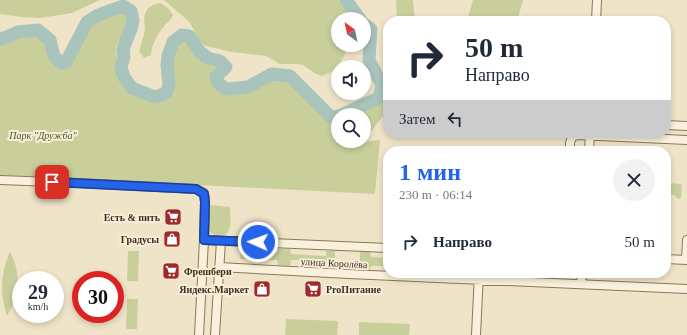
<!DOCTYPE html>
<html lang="ru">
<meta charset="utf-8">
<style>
:root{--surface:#fff;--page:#f2f2f3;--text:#1f2937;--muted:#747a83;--accent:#2563eb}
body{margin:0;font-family:"Times New Roman",serif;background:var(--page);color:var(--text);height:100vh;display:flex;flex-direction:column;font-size:15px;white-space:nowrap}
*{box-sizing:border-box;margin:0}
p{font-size:13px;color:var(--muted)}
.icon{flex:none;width:22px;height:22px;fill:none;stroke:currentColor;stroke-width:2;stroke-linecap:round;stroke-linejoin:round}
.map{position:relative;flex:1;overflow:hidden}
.sheet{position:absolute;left:383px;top:146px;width:288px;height:132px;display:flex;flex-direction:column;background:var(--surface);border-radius:16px;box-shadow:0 2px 6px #0003}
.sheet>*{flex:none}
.hud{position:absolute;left:383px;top:16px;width:288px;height:122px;border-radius:16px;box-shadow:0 2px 6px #0003;background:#fff;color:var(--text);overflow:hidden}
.needle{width:26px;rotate:327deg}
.controls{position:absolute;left:331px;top:12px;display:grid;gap:8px}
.controls a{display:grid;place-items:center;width:40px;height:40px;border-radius:50%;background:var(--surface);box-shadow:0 2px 6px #0003;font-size:20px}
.speed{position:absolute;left:12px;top:271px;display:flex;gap:8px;font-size:20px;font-weight:700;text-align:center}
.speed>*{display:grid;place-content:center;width:52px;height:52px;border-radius:50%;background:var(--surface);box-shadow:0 2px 6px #0003;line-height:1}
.speed small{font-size:10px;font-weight:400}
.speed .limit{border:6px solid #d22;background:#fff;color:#111}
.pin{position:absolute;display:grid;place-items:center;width:34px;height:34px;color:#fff;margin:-17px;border-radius:8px;box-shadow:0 2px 6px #0006}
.me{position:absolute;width:44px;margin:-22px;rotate:272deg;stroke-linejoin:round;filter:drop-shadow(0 0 3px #0008)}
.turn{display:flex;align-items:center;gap:14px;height:84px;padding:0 16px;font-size:18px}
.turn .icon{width:52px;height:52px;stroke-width:2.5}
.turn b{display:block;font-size:28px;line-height:34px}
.then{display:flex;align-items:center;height:38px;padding:0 16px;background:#0003;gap:8px;font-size:15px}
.round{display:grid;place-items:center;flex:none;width:42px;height:42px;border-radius:21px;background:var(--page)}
.overview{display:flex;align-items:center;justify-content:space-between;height:68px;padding:0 16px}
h1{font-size:24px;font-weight:700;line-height:30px;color:var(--accent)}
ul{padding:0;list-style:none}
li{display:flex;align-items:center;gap:12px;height:56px;padding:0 16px}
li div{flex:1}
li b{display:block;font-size:15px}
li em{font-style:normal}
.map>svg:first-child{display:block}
.green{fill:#c9cf9b}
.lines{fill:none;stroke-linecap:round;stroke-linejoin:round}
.river{stroke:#a9c4bc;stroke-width:13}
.street-casing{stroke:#8d765c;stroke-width:10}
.street{stroke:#faf1dc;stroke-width:8}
.route-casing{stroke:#184099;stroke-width:10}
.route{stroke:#2563eb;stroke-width:7}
.labels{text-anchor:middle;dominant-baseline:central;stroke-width:4;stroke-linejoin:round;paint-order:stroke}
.park-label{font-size:10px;font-style:italic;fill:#4d5a26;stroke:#f7eed8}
.poi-label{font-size:10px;font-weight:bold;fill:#3d2e20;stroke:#f7eed8;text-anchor:end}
.street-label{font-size:10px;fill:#3d2e20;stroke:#f7eed8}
</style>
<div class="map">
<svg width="687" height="335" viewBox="0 0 687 335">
<rect width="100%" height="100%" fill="#f0e4c8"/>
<!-- green -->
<path class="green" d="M0,0H100L72,13L40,18L21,17L0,14Z
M164,0H339L349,14L345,19H338V45H349L343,58L335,70L322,76L316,74L303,65L297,64H280L266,56L232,52L210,47L204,45L200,41L197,37L190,23L186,19Z
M396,0H413L415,21H397Z
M473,0H523L517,21H467Z
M161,3L168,8L173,15C172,20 168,21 165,25C158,34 152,43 151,55L144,58L139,51C141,44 144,36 145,29C145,25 144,22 144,19C145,8 152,4 161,3Z
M121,10L129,14L128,23L121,39L116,46L117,63L119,72L140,93L169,94L173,87V79L169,62L173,45L179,39L187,40L193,46L202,61H212L220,66C215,75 214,79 220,89C227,91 240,93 247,89C249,88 250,87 252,86C258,83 273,78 279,79C291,81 299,91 308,98C315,104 322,109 328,117L338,118V141H364L363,142L380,140L375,194L0,175V42L12,40L20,35L28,33L37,35L44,40L59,63L67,64L78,51L89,25L96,20L105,16L113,14Z
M388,88V109L364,141V115H347L375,94Z
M669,183L681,184L682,185L681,198L678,199L674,195L667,194V189L666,185Z
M210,205L230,207C230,215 232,225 228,232C224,240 210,236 208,228C207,221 209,212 210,205Z
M278,249H290L291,254L326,256V251H335V267H326V261L291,260L290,266L278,265L277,260L240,259L241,251L277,253Z
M128,251H139L138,281H127Z
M10,252C22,273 19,296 7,316C0,295 0,273 10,252Z
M360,252H370L371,257L388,258V266H371L370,270H360Z
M127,299H138L137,329H126Z
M286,319L338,321L337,335H285Z
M359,322L410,324L409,335H359Z"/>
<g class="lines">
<!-- river -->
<path class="river" d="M346,0L360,19
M0,38L2,39L18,32L38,30L50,40L54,56L61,63L66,62L87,22L98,15L123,6L131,11L133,21L131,29L123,49L124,57L121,67L124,77L132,88L155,97L166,93L169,85L167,65L168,56L173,42L182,35L189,36L200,52L208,58L220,61L226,67L216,77L218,83L226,89L248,87L272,74L290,76L331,117L338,116
M341,115L379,98L382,85L369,60L371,29L364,24"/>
<!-- street casing -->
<g class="street-casing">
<path id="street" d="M596,21L597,0
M666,125L687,126
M570,151V143L572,137L577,135L687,140
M589,151L590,133
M0,180L79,183L196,189L204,193L205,202L204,240L199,335
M204,240L388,248
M666,259L687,260
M686,260L687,240
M219,267L349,274L687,289
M581,284L582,273
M215,335L221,241
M476,335L479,273"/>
</g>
<!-- street -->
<use href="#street" class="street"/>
</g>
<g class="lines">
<!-- route casing -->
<g class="route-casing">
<path id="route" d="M52,182L196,189L204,194L205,202L204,240L258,242"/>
</g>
<!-- route -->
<use href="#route" class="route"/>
</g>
<!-- icons -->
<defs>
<g id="supermarket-square" transform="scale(0.9)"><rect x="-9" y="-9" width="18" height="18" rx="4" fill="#9e2a2b" stroke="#f7eed8"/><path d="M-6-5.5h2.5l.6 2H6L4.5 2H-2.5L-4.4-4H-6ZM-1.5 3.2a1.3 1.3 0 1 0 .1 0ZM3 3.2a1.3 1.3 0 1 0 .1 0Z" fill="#fff"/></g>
<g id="shop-square" transform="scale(0.9)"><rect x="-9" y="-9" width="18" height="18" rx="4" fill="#9e2a2b" stroke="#f7eed8"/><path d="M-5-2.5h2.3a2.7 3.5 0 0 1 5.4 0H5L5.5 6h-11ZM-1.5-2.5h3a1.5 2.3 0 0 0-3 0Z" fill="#fff"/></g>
</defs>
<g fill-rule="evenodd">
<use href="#supermarket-square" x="173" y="217"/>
<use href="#shop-square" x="172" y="239"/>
<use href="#supermarket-square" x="171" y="271"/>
<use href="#shop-square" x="262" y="289"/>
<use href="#supermarket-square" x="313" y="289"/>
</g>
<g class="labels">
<!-- park labels -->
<g class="park-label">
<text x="43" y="135">Парк "Дружба"</text>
</g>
<!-- poi labels -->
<g class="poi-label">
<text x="160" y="217">Есть &amp; пить</text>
<text x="159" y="239">Градусы</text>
<text x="184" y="271" text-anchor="start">Фрешбери</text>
<text x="249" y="289">Яндекс.Маркет</text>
<text x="326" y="289" text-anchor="start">ProПитание</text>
</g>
<!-- street labels -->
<g class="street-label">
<text transform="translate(334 263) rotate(3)">улица Королёва</text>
</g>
</g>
</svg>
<div class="controls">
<a><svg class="needle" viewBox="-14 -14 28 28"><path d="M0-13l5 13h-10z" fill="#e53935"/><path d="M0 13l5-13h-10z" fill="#747a83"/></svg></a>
<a><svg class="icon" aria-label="sound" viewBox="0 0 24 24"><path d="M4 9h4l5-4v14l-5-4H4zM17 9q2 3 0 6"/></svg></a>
<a><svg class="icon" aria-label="search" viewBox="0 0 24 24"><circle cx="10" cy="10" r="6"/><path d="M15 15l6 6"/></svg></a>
</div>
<div class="speed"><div>29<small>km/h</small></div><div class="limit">30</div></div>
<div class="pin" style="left:52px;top:182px;background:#d93025"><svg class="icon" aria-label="arrive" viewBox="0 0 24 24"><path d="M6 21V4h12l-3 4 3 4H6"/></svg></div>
<svg class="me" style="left:258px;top:242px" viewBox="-20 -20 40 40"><circle r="17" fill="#2563eb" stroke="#fff" stroke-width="3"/><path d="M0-11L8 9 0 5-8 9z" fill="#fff"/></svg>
<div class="hud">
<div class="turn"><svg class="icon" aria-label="right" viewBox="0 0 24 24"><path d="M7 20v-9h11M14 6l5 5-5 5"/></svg><div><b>50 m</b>Направо</div></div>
<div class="then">Затем<svg class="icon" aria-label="left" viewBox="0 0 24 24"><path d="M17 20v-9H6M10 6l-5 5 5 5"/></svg></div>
</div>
<section class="sheet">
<div class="overview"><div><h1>1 мин</h1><p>230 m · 06:14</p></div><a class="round"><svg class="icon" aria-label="close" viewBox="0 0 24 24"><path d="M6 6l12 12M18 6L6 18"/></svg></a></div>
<ul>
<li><svg class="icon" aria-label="right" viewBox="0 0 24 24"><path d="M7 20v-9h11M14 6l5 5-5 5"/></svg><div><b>Направо</b></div><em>50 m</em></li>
</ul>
</section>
</div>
